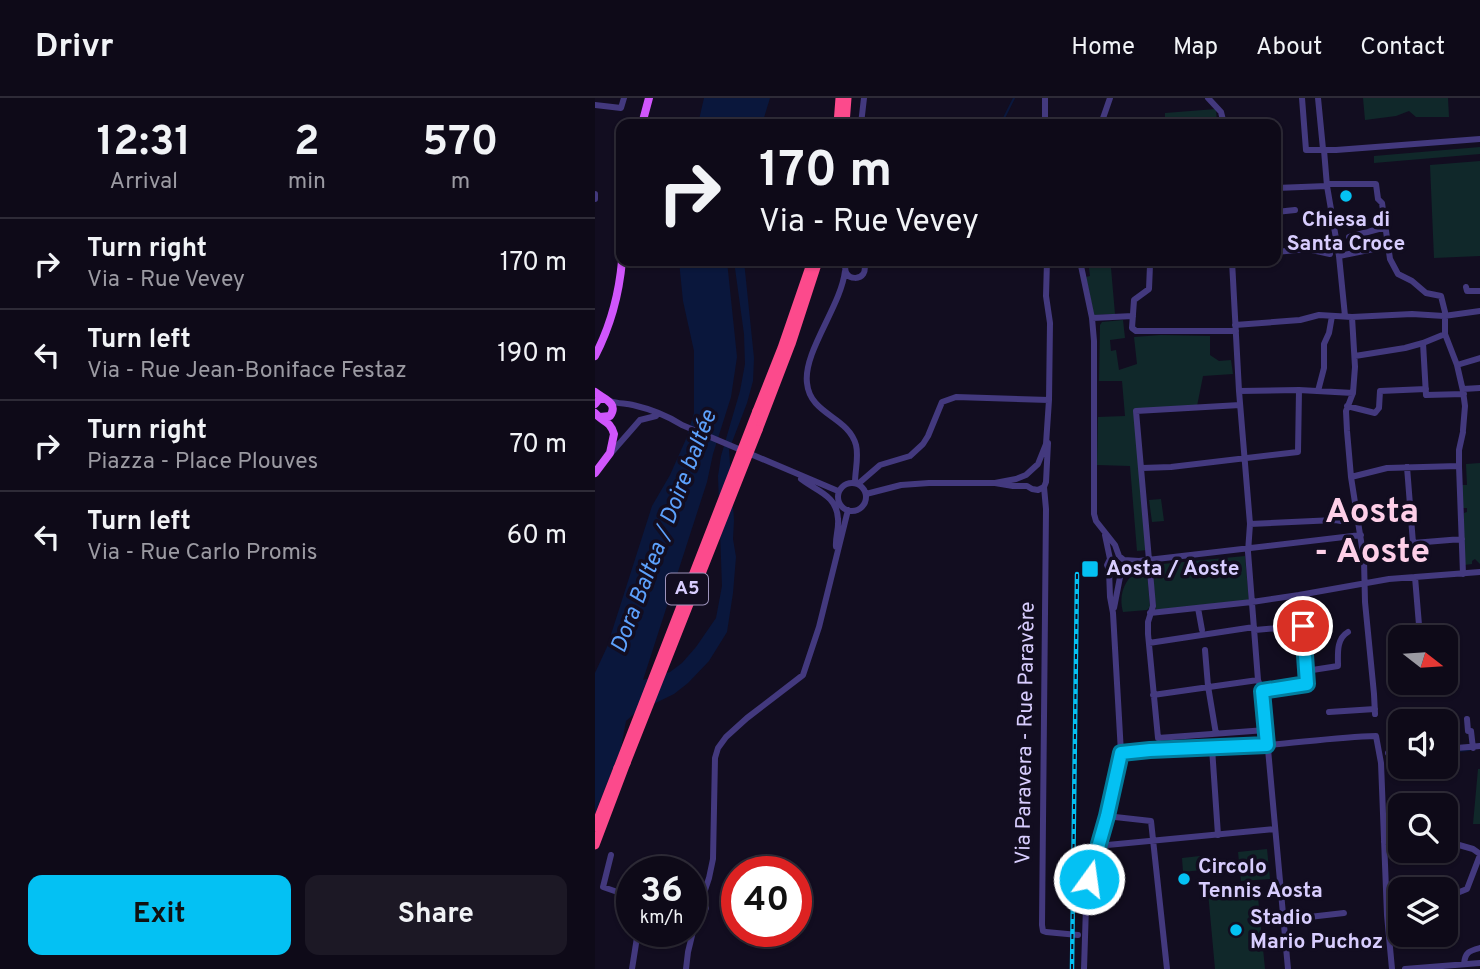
<!DOCTYPE html>
<meta charset="utf-8">
<style>
:root{--surface:#0e0a18;--page:#1c1825;--text:#f1f3f6;--muted:#9b9aa2;--line:#2e2b37;--accent:#04c1f3}
body{margin:0;font-family:Overpass,sans-serif;background:var(--page);color:var(--text);height:100vh;display:flex;flex-direction:column;font-size:26px;white-space:nowrap}
*{box-sizing:border-box;margin:0}
p{font-size:23px;color:var(--muted)}
.icon{flex:none;width:38px;height:38px;fill:none;stroke:currentColor;stroke-width:2;stroke-linecap:round;stroke-linejoin:round}
.map{position:relative;flex:1;overflow:hidden}
.details{display:flex;flex-direction:column;background:var(--surface);width:595px}
.details>*{flex:none}
.guide{position:absolute;left:21px;top:21px;width:665px;height:147px;border-radius:14px;box-shadow:0 2px 5px #0004,0 0 0 2px var(--line);background:#0e0a18;color:var(--text);overflow:hidden}
.needle{width:46px;rotate:107deg}
.controls{position:absolute;left:793px;top:527px;display:grid;gap:14px}
.controls a{display:grid;place-items:center;width:70px;height:70px;border-radius:14px;background:var(--surface);box-shadow:0 2px 5px #0004,0 0 0 2px var(--line);font-size:35px}
.speed{position:absolute;left:21px;top:758px;display:flex;gap:14px;font-size:35px;font-weight:700;text-align:center}
.speed>*{display:grid;place-content:center;width:91px;height:91px;border-radius:50%;background:var(--surface);box-shadow:0 2px 5px #0004,0 0 0 2px var(--line);line-height:1}
.speed small{font-size:18px;font-weight:400}
.speed .limit{border:10px solid #d22;background:#fff;color:#111}
.pin{position:absolute;display:grid;place-items:center;width:60px;height:60px;color:#fff;margin:-30px;border:4px solid #fff;border-radius:50%;box-shadow:0 2px 7px #0007}
.me{position:absolute;width:77px;margin:-38px;rotate:14deg;stroke-linejoin:round;filter:drop-shadow(0 0 5px #0008)}
.turn{display:flex;align-items:center;gap:24px;height:147px;padding:0 28px;font-size:32px}
.turn .icon{width:91px;height:91px;stroke-width:2.5}
.turn b{display:block;font-size:49px;line-height:60px}
.eta{display:flex;justify-content:space-evenly;align-items:center;height:119px;text-align:center}
.eta b{font-size:42px;font-weight:700;line-height:49px}
.button{display:flex;gap:14px;margin-top:auto;padding:14px 28px}
.button a{flex:1;height:80px;border-radius:14px;background:var(--accent);color:#111;font-size:28px;font-weight:700;line-height:80px;text-align:center}
.button a+a{background:var(--page);color:var(--text)}
ul{padding:0;list-style:none}
li{display:flex;align-items:center;gap:21px;height:91px;padding:0 28px;border-top:2px solid var(--line)}
li div{flex:1}
li b{display:block;font-size:26px}
li em{font-style:normal}
header{display:flex;align-items:center;gap:42px;box-sizing:border-box;height:98px;padding:0 35px;background:var(--surface);border-bottom:2px solid var(--line)}
header strong{font-size:33px}
nav{display:flex;gap:38px;margin-inline-start:auto;font-size:24px}
main{display:flex;flex:1;min-height:0}
.map>svg:first-child{display:block}
.green{fill:#10282a}
.water{fill:#0a173c}
.lines{fill:none;stroke-linecap:round;stroke-linejoin:round}
.stream{stroke:#0a173c;stroke-width:2}
.minor{stroke:#43397e;stroke-width:6}
.major{stroke:#d056fc;stroke-width:8}
.highway{stroke:#fc4a8c;stroke-width:9}
.rail-casing{stroke:#04c1f3;stroke-width:4.5}
.rail{stroke:#120d20;stroke-width:2;stroke-dasharray:5;stroke-linecap:butt}
.highway-bridge{stroke:#fc4a8c;stroke-width:9}
.route-casing{stroke:#037d9e;stroke-width:18}
.route{stroke:#04c1f3;stroke-width:12}
.poi-dot{fill:#04c1f3;stroke:#120d20;stroke-width:2.5}
.labels{text-anchor:middle;dominant-baseline:central;stroke-width:7;stroke-linejoin:round;paint-order:stroke}
.shield{fill:#120d20;stroke:#9d93bb;stroke-width:2}
.shield-label{font-size:19px;font-weight:bold;fill:#d8cdfe}
.poi-label{font-size:21px;font-weight:bold;fill:#d8cdfe;stroke:#120d20;text-anchor:start}
.street-label{font-size:21px;fill:#d8cdfe;stroke:#120d20}
.water-label{font-size:23px;font-style:italic;fill:#5da1fc;stroke:#120d20}
.town-label{font-size:35px;font-weight:bold;fill:#fecfe8;stroke:#120d20}
</style>
<header>
<strong>Drivr</strong>
<nav><a>Home</a><a>Map</a><a>About</a><a>Contact</a></nav>
</header>
<main>
<section class="details">
<div class="eta">
<div><b>12:31</b><p>Arrival</p></div>
<div><b>2</b><p>min</p></div>
<div><b>570</b><p>m</p></div>
</div>
<ul>
<li><svg class="icon" aria-label="right" viewBox="0 0 24 24"><path d="M7 20v-9h11M14 6l5 5-5 5"/></svg><div><b>Turn right</b><p>Via - Rue Vevey</p></div><em>170 m</em></li>
<li><svg class="icon" aria-label="left" viewBox="0 0 24 24"><path d="M17 20v-9H6M10 6l-5 5 5 5"/></svg><div><b>Turn left</b><p>Via - Rue Jean-Boniface Festaz</p></div><em>190 m</em></li>
<li><svg class="icon" aria-label="right" viewBox="0 0 24 24"><path d="M7 20v-9h11M14 6l5 5-5 5"/></svg><div><b>Turn right</b><p>Piazza - Place Plouves</p></div><em>70 m</em></li>
<li><svg class="icon" aria-label="left" viewBox="0 0 24 24"><path d="M17 20v-9H6M10 6l-5 5 5 5"/></svg><div><b>Turn left</b><p>Via - Rue Carlo Promis</p></div><em>60 m</em></li>
</ul>
<div class="button"><a>Exit</a><a>Share</a></div>
</section>
<div class="map">
<svg width="885" height="871" viewBox="0 0 885 871">
<rect width="100%" height="100%" fill="#120d20"/>
<!-- green -->
<path class="green" d="M768,0H853L854,19H821L814,13L801,18L770,22Z
M621,11L622,26H570V15Z
M885,49V56L779,65V58Z
M885,63V158L839,160L835,67Z
M493,163H526V169L516,170L520,216L499,217L491,179L495,178Z
M528,222L530,240L515,242L516,253L521,252L524,272L542,266L539,239L566,237L615,238V257L624,263L636,262L638,276L608,278L602,308L540,312L552,452L542,453L535,368L502,367L503,319L530,318L527,283H504L505,227L507,224Z
M885,365V466L880,461L877,463V466L869,467V415L872,414V410H868L866,387H872L871,366Z
M566,401L569,423L557,424L554,402Z
M650,458L654,502L561,512L557,467Z
M546,470H549L552,474L555,509L552,512L528,514C523,496 530,480 546,470Z
M883,671H885V726H878Z
M672,751L675,781L646,783L643,754Z
M614,757L616,771L588,774L587,760Z
M641,763L642,773L618,775L617,765Z
M662,789L670,871H620L613,794Z"/>
<!-- water -->
<path class="water" d="M109,0H175L167,26H103Z
M84,163H132L142,259L136,299L118,356L112,384L48,582L75,574L87,565L101,549L121,520L127,488L123,378L126,358L145,293L150,266L149,236L139,163H149L159,260L158,283L152,305L134,352L139,422L138,441L141,459L138,495L132,534L114,563L93,585L79,596L40,615L31,623L26,650L0,716V575L12,549L57,408L75,377L91,341L99,315V253L88,203Z"/>
<g class="lines">
<!-- stream -->
<path class="stream" d="M406,26L419,0
M850,654L874,652"/>
<!-- minor -->
<path class="minor" d="M450,0V26
M613,0L626,14L629,26
M707,0L711,52H741L885,41
M723,0L728,51
M0,7L26,10L29,0
M266,26L269,0
M506,26L515,0
M729,52L732,88L744,158L750,218
M732,86H781L783,101L787,105L795,161L803,176L817,183L831,195L846,198L850,214V236L862,267L868,293L870,308L868,332
M681,90L732,88
M0,96V101
M681,114L700,112
M754,139L791,129
M681,154L712,151L735,156
M744,158L794,148
M252,163C242,185 278,186 268,163
M485,163L497,220L499,243V416L501,423L520,447L524,458L529,462L544,463L766,437
M580,163L557,165L555,167L554,191L539,202L537,230L541,233H641
M637,163L644,293L655,426L653,454L663,582L667,592L670,618L693,871
M580,164L608,163
M250,173C246,208 208,254 212,285C215,317 253,318 261,347C264,359 260,372 260,385
M871,189L872,193H885
M757,219L760,269L758,295L751,313L752,333L756,379L769,462L770,504L779,596L780,616
M497,220L538,218
M640,227L705,222L724,217L757,219L817,216L849,218L885,213
M828,245L831,297L869,296
M760,258L810,250L828,245L850,236
M862,267L885,260
M868,291L885,290
M644,293L704,292L758,295
M723,293L729,270V246L734,235L737,218
M15,303C23,306 31,305 38,307C55,311 73,318 87,327L243,393
M645,307L541,313L558,508L553,524V536L563,640L671,632
M752,308L780,315L784,310L785,293L831,291
M868,334L864,352V368L868,476
M17,354L45,322L61,318
M812,369L818,445L867,441
M547,370L576,369L703,354L704,292
M756,379L792,370L864,368
M206,381C221,393 242,397 243,421C244,431 240,440 241,449
M243 399a14 14 0 1 1 28 0a14 14 0 1 1-28 0Z
M400,385L421,381L431,377L443,366L451,346L454,302L455,225L451,198L452,163
M263,386L285,367L315,358L328,346L333,338L347,304L361,299L454,302
M449,389L451,411L447,827L448,833L451,834L483,837
M271,396L306,387L334,385H400L418,388H432L437,391L443,392L449,389L451,384L453,345
M655,426L740,422L746,423L764,421
M820,479L825,539
M704,497L794,481L885,474
M519,510L526,474L542,464
M603,510L607,532
M555,515L657,504L704,497L712,586L667,592
M660,532L708,528
M554,545L659,529
M610,552L613,588L621,636
M711,573L743,568C743,556 741,541 753,534
M558,597L663,582
M734,614L780,611
M872,621L873,633H876L878,650
M617,650L623,737
M850,651L885,648
M526,655C575,651 624,650 673,647C709,644 745,639 781,638L786,665L792,817L797,871
M793,655H805
M511,718L556,723L572,871
M850,743L878,751L885,756
M789,744L805,743
M502,748L680,731
M16,757L8,789L37,799
M850,795H862L872,791L885,757
M96,801L102,800L107,801L111,810L107,819L101,821L96,820
M107,801L114,780L118,761L120,660L123,650L131,639L152,620L208,577L224,529L253,412
M688,822L749,815
M869,866C870,854 874,853 885,850
M37,871L43,833
M91,871L93,854L101,821
M489,871L491,808L494,781L515,704L526,655L518,515L515,499L514,472L512,467L515,461L510,437
M810,871L885,865"/>
<!-- major -->
<path class="major" d="M47,26L54,0
M0,258C16,227 24,197 27,163
M0,294C9,301 24,305 15,318L5,319
M0,306L4,301H9
M0,315C7,324 15,322 19,336L15,355L0,375"/>
<!-- highway -->
<path class="highway" d="M243,26L245,0
M250,26L252,0
M162,313L187,250L217,163
M163,332L196,246L223,163
M0,729L23,670
M0,747L31,665"/>
<!-- rail casing -->
<g class="rail-casing">
<path id="rail" d="M477,871L482,476"/>
</g>
<!-- rail -->
<use href="#rail" class="rail"/>
<!-- highway-bridge -->
<path class="highway-bridge" d="M31,665L163,332
M23,670L162,313"/>
</g>
<g class="lines">
<!-- route casing -->
<g class="route-casing">
<path id="route" d="M494,781L512,718L526,655L555,652L672,647L667,593L712,586L708,528"/>
</g>
<!-- route -->
<use href="#route" class="route"/>
</g>
<!-- markers -->
<g class="poi-dot">
<circle cx="751" cy="98" r="7"/>
<rect x="486" y="462" width="18" height="18" rx="3.5"/>
<circle cx="589" cy="781" r="7"/>
<circle cx="641" cy="832" r="7"/>
</g>
<g class="labels">
<!-- shield labels -->
<rect class="shield" x="71" y="475.5" width="42" height="31" rx="5"/>
<g class="shield-label">
<text x="92" y="491">A5</text>
</g>
<!-- poi labels -->
<g class="poi-label">
<text x="751" y="122" text-anchor="middle">Chiesa di<tspan x="751" dy="24">Santa Croce</tspan></text>
<text x="511" y="471">Aosta / Aoste</text>
<text x="603" y="769">Circolo<tspan x="603" dy="24">Tennis Aosta</tspan></text>
<text x="655" y="820">Stadio<tspan x="655" dy="24">Mario Puchoz</tspan></text>
</g>
<!-- street labels -->
<g class="street-label">
<text transform="translate(431 635) rotate(-89)">Via Paravera - Rue Paravère</text>
</g>
<!-- water labels -->
<g class="water-label">
<text transform="translate(70 434) rotate(-69)">Dora Baltea / Doire baltée</text>
</g>
<!-- town labels -->
<g class="town-label">
<text x="777" y="415">Aosta<tspan x="777" dy="40">- Aoste</tspan></text>
</g>
</g>
</svg>
<div class="controls">
<a><svg class="needle" viewBox="-14 -14 28 28"><path d="M0-13l5 13h-10z" fill="#e53935"/><path d="M0 13l5-13h-10z" fill="#9b9aa2"/></svg></a>
<a><svg class="icon" aria-label="sound" viewBox="0 0 24 24"><path d="M4 9h4l5-4v14l-5-4H4zM17 9q2 3 0 6"/></svg></a>
<a><svg class="icon" aria-label="search" viewBox="0 0 24 24"><circle cx="10" cy="10" r="6"/><path d="M15 15l6 6"/></svg></a>
<a><svg class="icon" aria-label="layers" viewBox="0 0 24 24"><path d="M12 4l9 5-9 5-9-5zM3 14l9 5 9-5"/></svg></a>
</div>
<div class="speed"><div>36<small>km/h</small></div><div class="limit">40</div></div>
<div class="pin" style="left:708px;top:528px;background:#d93025"><svg class="icon" aria-label="arrive" viewBox="0 0 24 24"><path d="M6 21V4h12l-3 4 3 4H6"/></svg></div>
<svg class="me" style="left:494px;top:781px" viewBox="-20 -20 40 40"><circle r="17" fill="#04c1f3" stroke="#fff" stroke-width="3"/><path d="M0-11L8 9 0 5-8 9z" fill="#fff"/></svg>
<div class="guide">
<div class="turn"><svg class="icon" aria-label="right" viewBox="0 0 24 24"><path d="M7 20v-9h11M14 6l5 5-5 5"/></svg><div><b>170 m</b>Via - Rue Vevey</div></div>
</div>
</div>
</main>
